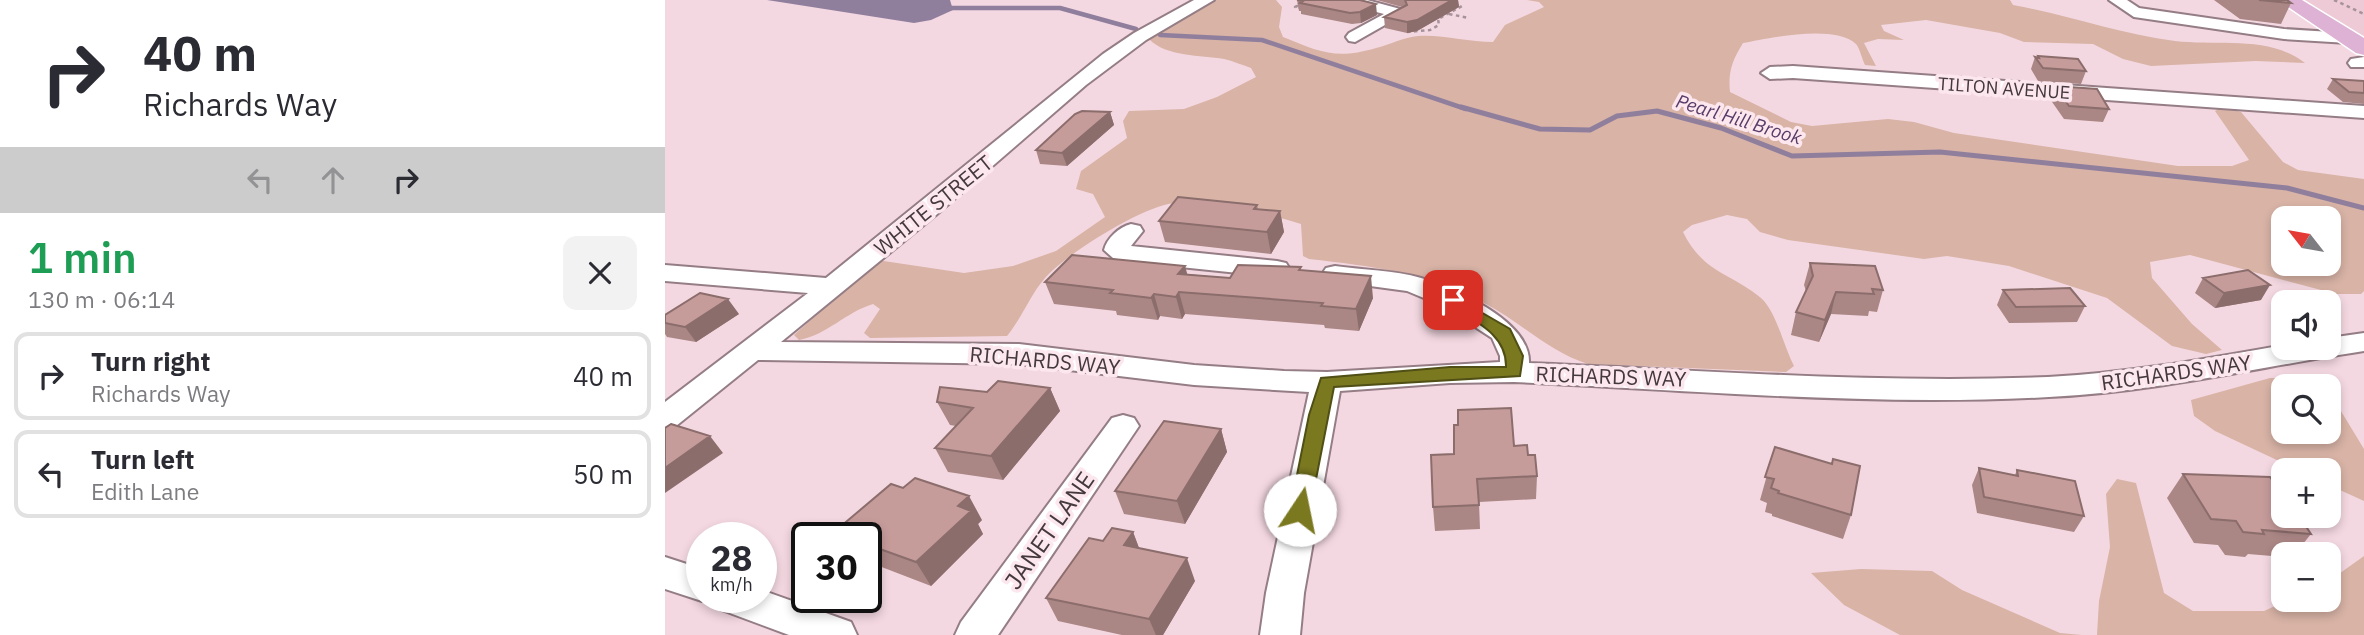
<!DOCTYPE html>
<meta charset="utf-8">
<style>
:root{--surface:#fff;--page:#f2f2f3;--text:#2b2b33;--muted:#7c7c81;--line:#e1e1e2}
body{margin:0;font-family:"IBM Plex Sans",sans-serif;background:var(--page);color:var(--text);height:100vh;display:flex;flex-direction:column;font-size:26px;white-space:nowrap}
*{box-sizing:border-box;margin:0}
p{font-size:23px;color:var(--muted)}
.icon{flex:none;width:38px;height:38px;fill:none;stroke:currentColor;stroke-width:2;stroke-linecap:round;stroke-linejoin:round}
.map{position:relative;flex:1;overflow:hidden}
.details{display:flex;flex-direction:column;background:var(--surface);width:665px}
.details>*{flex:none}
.top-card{background:#fff;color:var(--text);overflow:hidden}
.needle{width:46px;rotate:301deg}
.controls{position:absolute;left:1606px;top:206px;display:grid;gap:14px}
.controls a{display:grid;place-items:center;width:70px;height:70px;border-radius:14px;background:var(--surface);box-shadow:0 4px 10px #0003;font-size:35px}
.speed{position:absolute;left:21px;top:522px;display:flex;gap:14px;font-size:35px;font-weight:700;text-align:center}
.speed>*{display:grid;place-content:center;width:91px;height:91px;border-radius:50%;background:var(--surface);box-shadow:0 4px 10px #0003;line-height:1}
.speed small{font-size:18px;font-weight:400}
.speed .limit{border:4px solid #111;border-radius:10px;background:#fff;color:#111}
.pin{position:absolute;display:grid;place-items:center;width:60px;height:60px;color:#fff;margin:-30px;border-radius:14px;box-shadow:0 4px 10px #0006}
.me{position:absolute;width:77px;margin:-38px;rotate:11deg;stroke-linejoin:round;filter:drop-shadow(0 0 5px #0008)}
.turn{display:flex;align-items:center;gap:24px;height:147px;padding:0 28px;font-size:32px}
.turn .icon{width:91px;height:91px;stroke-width:2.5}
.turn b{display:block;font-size:49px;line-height:60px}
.lanes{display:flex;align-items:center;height:66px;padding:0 28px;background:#0003;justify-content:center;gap:35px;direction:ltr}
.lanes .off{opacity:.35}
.round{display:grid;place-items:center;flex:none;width:74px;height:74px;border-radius:14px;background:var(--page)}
.head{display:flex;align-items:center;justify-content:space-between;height:119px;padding:0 28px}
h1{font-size:42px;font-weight:600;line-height:52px;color:#1e9e55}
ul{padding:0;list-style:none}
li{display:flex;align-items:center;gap:21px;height:88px;margin:0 14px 10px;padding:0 14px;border:4px solid var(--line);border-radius:14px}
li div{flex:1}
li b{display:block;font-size:26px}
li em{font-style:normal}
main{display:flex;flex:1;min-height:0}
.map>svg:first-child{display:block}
.built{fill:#edcad5}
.green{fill:#d8b3a6;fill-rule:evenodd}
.water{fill:#907e9d}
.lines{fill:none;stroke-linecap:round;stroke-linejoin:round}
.stream-far1{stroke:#907e9d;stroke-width:4.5}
.stream{stroke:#907e9d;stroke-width:5}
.minor-casing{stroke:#957d85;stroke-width:4}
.major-casing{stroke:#fff;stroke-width:3}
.path{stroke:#a69298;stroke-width:2.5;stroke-dasharray:3.5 3.5;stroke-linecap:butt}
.minor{fill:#fff;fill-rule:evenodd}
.major{fill:#ddb2d4;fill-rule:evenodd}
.wall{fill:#aa8685}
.shaded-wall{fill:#8b6d6c}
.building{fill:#c69c9b;stroke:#8b6d6c;stroke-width:2}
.route{fill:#7b7920;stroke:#504f15;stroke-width:2}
.labels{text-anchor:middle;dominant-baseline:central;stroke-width:7;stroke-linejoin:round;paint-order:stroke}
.far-street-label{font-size:18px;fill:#44393d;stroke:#fde7ee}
.far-water-label{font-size:19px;font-style:italic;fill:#573b68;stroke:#fde7ee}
.street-label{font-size:21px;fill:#44393d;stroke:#fde7ee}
.near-street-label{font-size:24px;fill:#44393d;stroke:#fde7ee}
</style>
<main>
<section class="details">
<div class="top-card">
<div class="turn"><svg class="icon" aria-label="right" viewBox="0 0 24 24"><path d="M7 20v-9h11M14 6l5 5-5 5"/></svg><div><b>40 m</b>Richards Way</div></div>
<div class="lanes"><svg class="icon off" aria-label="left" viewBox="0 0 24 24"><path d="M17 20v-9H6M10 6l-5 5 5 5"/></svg><svg class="icon off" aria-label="ahead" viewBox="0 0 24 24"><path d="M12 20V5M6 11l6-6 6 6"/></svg><svg class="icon" aria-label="right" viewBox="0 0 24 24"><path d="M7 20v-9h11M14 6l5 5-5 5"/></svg></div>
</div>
<div class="head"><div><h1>1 min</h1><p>130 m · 06:14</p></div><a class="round"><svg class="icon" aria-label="close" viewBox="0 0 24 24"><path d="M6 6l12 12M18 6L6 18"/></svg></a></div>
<ul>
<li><svg class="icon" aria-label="right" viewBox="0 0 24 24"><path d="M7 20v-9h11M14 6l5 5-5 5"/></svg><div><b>Turn right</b><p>Richards Way</p></div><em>40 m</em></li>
<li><svg class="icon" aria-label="left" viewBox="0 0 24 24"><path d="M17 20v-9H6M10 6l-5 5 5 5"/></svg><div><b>Turn left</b><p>Edith Lane</p></div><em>50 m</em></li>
</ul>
</section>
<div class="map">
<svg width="1699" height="635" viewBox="0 0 1699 635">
<rect width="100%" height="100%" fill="#f4d8e1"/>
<!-- built -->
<path class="built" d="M1637,0H1699V39Z"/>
<!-- green -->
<path class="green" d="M551,0H611L617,7L614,27L618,37C655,52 671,60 711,48C724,45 739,37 753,36C776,34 803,42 828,42L840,25L879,7L874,2L862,0H1345L1348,5C1402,15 1455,34 1510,41C1553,46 1604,35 1640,63L1591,61L1486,66L1458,59L1428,44L1359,42L1335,33L1261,20L1216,25L1219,31L1239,40L1213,39L1199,43L1211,66L1200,65C1197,59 1195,49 1191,44C1170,24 1103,38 1078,43C1067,61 1063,72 1065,92L1126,122L1147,126L1223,119L1249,122L1289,133L1513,166H1567L1584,160L1550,111L1557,107L1576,112L1618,162L1633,170L1699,179V291L1696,294H1671L1525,255L1485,262L1487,278L1527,324L1557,350L1541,354L1507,346L1442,298L1344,266L1282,256L1259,259L1123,240L1095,232L1082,219L1062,215L1027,225L1018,232C1038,273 1066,273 1096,298C1111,311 1119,347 1129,366L1121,372L923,364C884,352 857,323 821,304C766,273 706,266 644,259L638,256L636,224C606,214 540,199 509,203C478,206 401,254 380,278C365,295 357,318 342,336L205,338L199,333L215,309L208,304C181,312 162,335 134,340L129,335L212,260L299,273L348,266L391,251L440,217L428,194L411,189L416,171L462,138L458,121L464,111L519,109L552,97L591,77L586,68C577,65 568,61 559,59C536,55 501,57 484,39L534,7ZM1619,219H1664V264H1619Z
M1605,378H1644L1656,387H1619V432H1664L1665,393L1699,449V501L1664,485V471H1635L1550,431L1529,416L1526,400Z
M1452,479L1471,483L1499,593L1528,611H1599L1623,600H1664V581L1699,556V635H1432L1434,601L1445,547L1441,494Z
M1196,569L1267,571L1297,590L1395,633L1417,635H1235L1179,605L1146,573Z"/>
<!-- water -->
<path class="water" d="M102,0H285L288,10L266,20L249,23Z"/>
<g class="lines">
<!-- stream-far1 -->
<path class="stream-far1" d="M278,8H395L471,29
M495,35L597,40L801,109"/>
<!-- stream -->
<path class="stream" d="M796,107L875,129L925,130L952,116L992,111L1056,128L1127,156L1275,152L1622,188L1699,208"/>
<!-- minor casing -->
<g class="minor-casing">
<path id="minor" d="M529,0H549L481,40L421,85L271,215L116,342L354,344L529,365L619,371L662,372L835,362V356L827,338L778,306L742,291L661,280L657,274L661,268L670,266C698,270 729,270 756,278C789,288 866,321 864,363C1037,370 1210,384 1383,377C1463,373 1540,359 1619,345V348H1664V338L1699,333V351C1594,367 1491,392 1384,397C1207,407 1026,390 849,382L785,383L675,391L639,593L635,635H595L601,593L644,392L529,385L354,364L93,360L11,426L0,429V402L143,293L0,281V265L161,278L438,54L469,33Z
M675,0H702L739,10L741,13L690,42L684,41L681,37L684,33L719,14L677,3Z
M1444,0H1462L1474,8L1619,29L1683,33L1692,38L1683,43L1619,39L1469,17Z
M1699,57V67H1686L1683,63L1686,59Z
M1128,66L1699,106V118L1128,78L1105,79L1096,73L1105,67Z
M466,224L475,226L478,231L466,246L612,261L621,263L625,269L621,275L612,277L457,261L448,258L439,250C442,238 454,227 466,224Z
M458,415L469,418L474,426L333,635H290L296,622L447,418Z
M0,557L37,569V597H96V590L186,622L192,635H124L54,609L49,597L37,601L0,589Z"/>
</g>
<!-- major casing -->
<g class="major-casing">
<path id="major" d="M1613,0H1637L1699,38V55L1691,53Z"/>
</g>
<!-- path -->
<path class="path" d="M1669,0L1699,14
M637,8L630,7L645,0
M784,14L804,18
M742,32L765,30L774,25L773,19L797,6L791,5"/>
<!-- minor -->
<use href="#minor" class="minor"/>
<!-- major -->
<use href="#major" class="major"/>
</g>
<!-- wall -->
<path class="wall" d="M632,0L712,15L696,23L687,24L636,14V11H634Z
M712,0H793L794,7L752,31L742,33L720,28L719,17L737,7Z
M1549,0H1622L1626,3L1616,24L1575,19Z
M1373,56L1421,71L1416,84L1373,81L1366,69L1370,57L1372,58Z
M1668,79L1699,81V104L1678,102L1662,89Z
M1390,86L1444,109L1438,122L1399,119L1385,99Z
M445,112L449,125L402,166L375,164L371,150Z
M592,205L593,209L615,211L619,232L606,254L500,242L494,221Z
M1145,263L1218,290L1212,312L1204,311L1203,316L1166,314L1154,342L1126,335L1131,312L1141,291L1139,285Z
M636,267V270L708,298L694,331L660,328L659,325L520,314L517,319L495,316L493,320L452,315L451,311L389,304L380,282L522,274L565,278Z
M1538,278L1596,300L1550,308L1530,293Z
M1338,290L1420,306L1412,322L1344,323L1332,305Z
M74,314L31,342L2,337L0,334V315Z
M385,388L395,411L338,480L283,472L270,448L291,426L285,425L272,402L322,392Z
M556,429L562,452L520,524L459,514L450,491Z
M849,446L863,455L872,476L871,499L814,502L815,529L770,531L768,507Z
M1110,447L1186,515L1178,539L1107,516V514L1100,512L1102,503L1095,500Z
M1314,468L1350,475L1352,470L1419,516L1409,532L1312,513L1307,485Z
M1518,474L1646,534L1629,555H1619V557L1583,554L1580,557L1560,555L1553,545L1529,543L1502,498Z
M317,520L313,524L318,534L266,586L201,561V537H173L169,532Z
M468,532L474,548L530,581L498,635H457L393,621L381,598L438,541Z"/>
<!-- shaded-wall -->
<path class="shaded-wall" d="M787,0H793L794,7L752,31L742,33V22Z
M711,4L712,15L696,23L695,12Z
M445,112L449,125L402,166L397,153Z
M615,211L619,232L606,254L602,232Z
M520,266L526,287L513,274Z
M706,276L708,298L694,331L691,309Z
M1605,285L1596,300L1550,308L1559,293Z
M514,292L520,314L517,319L511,297Z
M1171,292L1166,314L1154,342L1160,320Z
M489,294L495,316L493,320L486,298Z
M63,299L74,314L31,342L20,327Z
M385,388L395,411L338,480L326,456Z
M556,429L562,452L520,524L512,501Z
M45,436L58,453L0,493V468Z
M304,496L317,520L313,524L318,534L266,586L251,562L293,506Z
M468,532L477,556L459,545Z
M522,558L530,581L498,635H491L484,619Z"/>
<!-- building -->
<path class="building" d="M632,0H695L711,4L695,12L685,13L635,3L638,1Z
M740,0H787L752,20L742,22L719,17L742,5Z
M1594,0H1622L1626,3Z
M1373,56L1413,59L1421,71L1378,68L1370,57L1374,58Z
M1668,79L1699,81V93L1684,92Z
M1390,86L1432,89L1444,109L1404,106Z
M417,111L445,112L397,153L371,150L410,114Z
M513,197L592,205L589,209L615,211L602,232L494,221Z
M407,255L520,266L513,274L565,278L573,265L636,267L634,270L706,276L691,309L656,306L658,303L514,292L511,297L489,294L486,298L445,293L448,290L380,282Z
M1145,263L1210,266L1218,290L1207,289L1209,294L1171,292L1160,320L1131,312L1148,276Z
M1583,270L1605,285L1559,293L1538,278Z
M1405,288L1420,306L1351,307L1338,290Z
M35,293L63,299L20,327L0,323V315Z
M333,381L385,388L326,456L270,448L308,408L272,402L275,387L322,392Z
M846,408L849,446L862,445L863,455H870L872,476L812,479L814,505L768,507L766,455L789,454V425H793V410Z
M499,421L556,429L512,501L450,491Z
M6,424L45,436L0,468V428Z
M1110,447L1167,464L1168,459L1195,466L1186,515L1113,493L1114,491L1106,488L1109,479L1100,477Z
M1314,468L1353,476L1352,470L1410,481L1419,516L1319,497Z
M1518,474L1605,477L1619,496V516H1634L1646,534L1597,530L1599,534L1578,532L1571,521L1546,519Z
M250,478L304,496L293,506L306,511L251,562L201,544V537H184L169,532L226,484L238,488Z
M447,528L468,532L459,545L522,558L484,619L381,598L424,538L438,541Z"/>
<!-- route -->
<path class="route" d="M788,296L845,329L858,356L855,376L669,387L645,510L642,516L635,518L628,516L625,510L644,415L656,378L785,367H841C842,333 807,320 783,304L780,300L783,297Z"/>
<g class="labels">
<!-- far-street labels -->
<g class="far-street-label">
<text transform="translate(1339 88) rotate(4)">TILTON AVENUE</text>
</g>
<!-- far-water labels -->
<g class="far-water-label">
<text transform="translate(1074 119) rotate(17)">Pearl Hill Brook</text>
</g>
<!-- street labels -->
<g class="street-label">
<text transform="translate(268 205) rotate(-39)">WHITE STREET</text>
<text transform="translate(380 360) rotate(5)">RICHARDS WAY</text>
<text transform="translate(1511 372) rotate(-8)">RICHARDS WAY</text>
<text transform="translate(946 376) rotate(2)">RICHARDS WAY</text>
</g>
<!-- near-street labels -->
<g class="near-street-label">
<text transform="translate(384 530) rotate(-55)">JANET LANE</text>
</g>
</g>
</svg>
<div class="controls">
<a><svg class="needle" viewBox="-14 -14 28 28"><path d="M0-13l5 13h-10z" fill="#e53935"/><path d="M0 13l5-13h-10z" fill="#7c7c81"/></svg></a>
<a><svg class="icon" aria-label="sound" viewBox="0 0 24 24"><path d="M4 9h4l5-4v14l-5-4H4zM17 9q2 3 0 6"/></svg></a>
<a><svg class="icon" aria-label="search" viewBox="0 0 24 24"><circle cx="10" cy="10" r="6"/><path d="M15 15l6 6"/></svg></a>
<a>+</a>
<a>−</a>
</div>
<div class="speed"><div>28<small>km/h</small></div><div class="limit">30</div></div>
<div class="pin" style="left:788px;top:300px;background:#d93025"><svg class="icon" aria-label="arrive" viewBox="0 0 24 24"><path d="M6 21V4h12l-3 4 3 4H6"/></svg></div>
<svg class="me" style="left:635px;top:510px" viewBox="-20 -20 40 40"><circle r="19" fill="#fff"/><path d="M0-13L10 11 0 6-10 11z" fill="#7b7920"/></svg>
</div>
</main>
